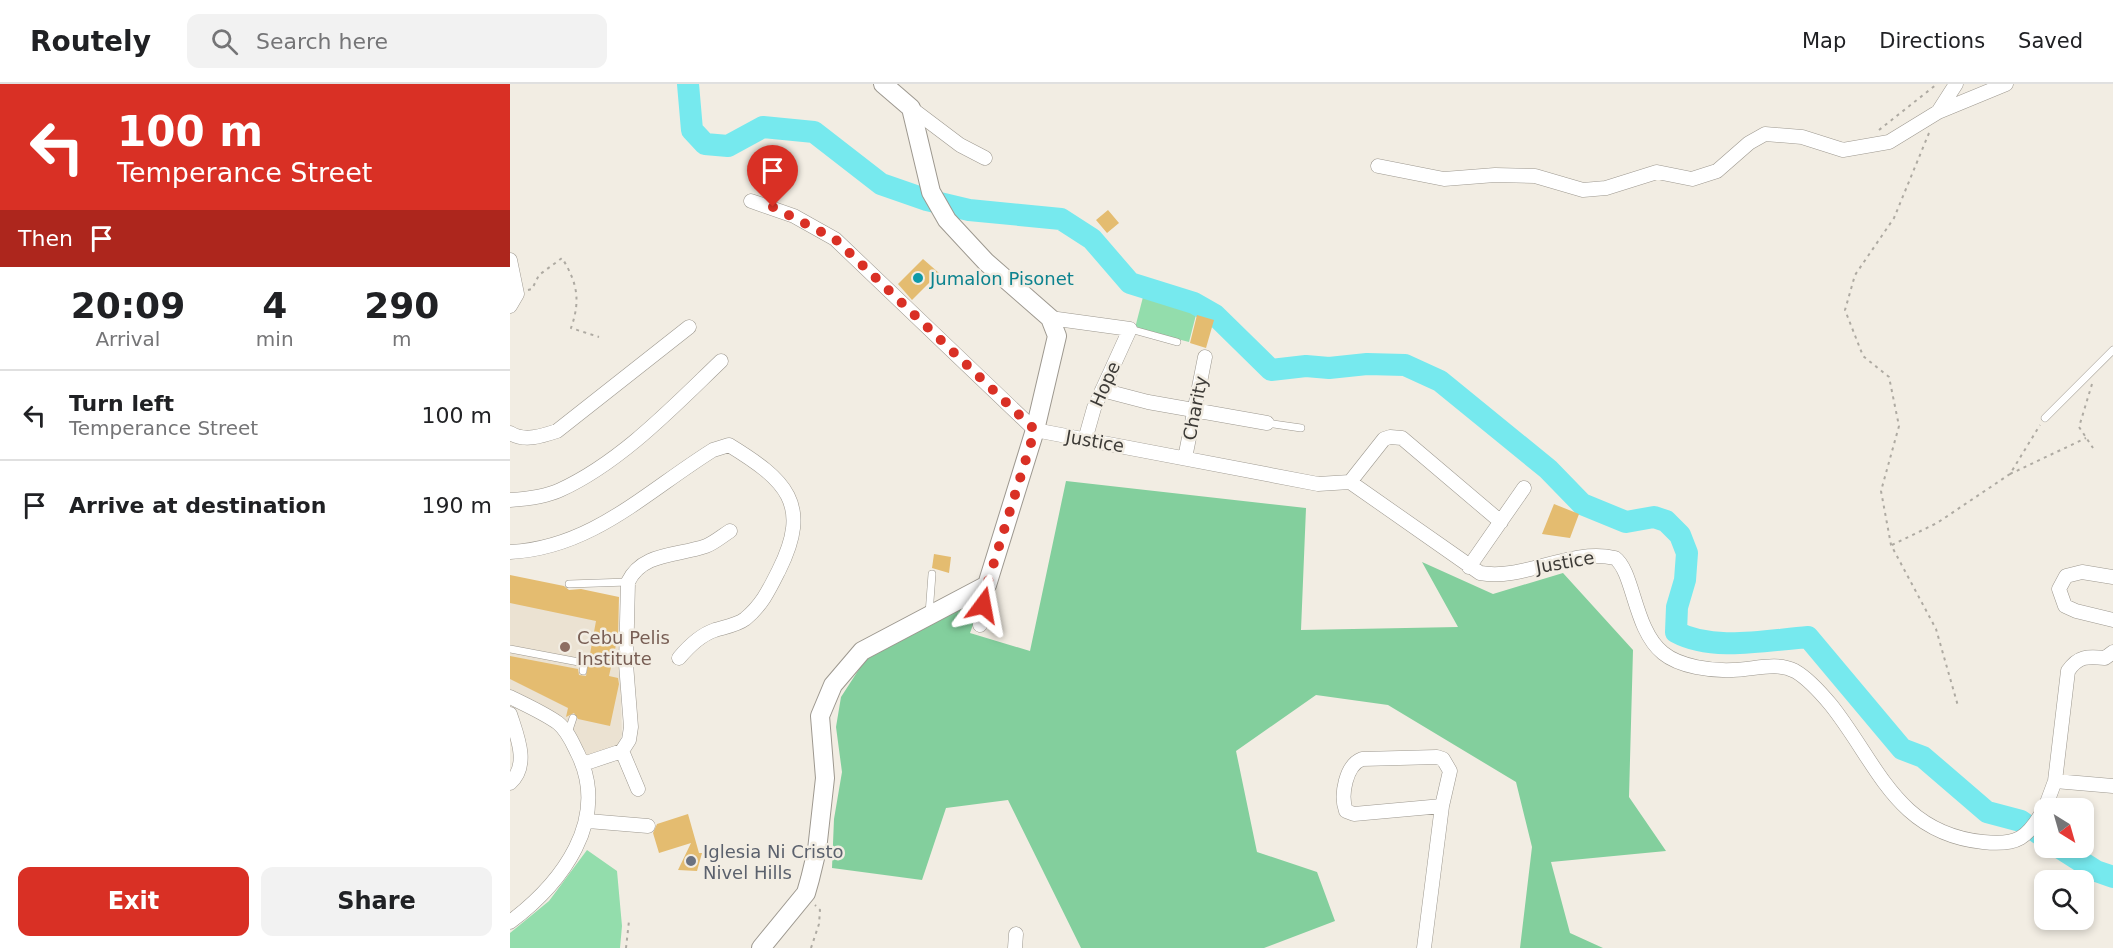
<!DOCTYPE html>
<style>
:root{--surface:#fff;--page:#f2f2f2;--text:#202124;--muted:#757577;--line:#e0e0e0;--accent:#d93025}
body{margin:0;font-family:"DejaVu Sans",sans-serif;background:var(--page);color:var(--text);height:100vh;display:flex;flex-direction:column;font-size:22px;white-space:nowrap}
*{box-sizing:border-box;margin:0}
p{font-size:20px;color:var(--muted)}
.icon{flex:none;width:33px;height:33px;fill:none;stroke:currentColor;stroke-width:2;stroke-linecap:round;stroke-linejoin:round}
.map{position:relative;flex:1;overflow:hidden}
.panel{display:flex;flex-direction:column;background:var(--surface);width:510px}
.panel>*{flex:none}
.guide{background:#d93025;color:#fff;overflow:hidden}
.needle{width:39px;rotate:143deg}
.controls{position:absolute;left:1524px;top:714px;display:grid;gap:12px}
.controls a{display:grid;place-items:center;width:60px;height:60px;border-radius:12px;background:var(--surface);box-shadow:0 3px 9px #0003;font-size:30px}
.pin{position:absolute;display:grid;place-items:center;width:51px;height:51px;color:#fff;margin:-62px -26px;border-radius:50% 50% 50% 0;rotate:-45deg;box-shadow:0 0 6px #0007}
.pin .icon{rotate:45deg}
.me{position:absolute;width:66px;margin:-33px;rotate:13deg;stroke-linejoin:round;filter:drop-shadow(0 0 4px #0008)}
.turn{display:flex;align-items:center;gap:21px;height:126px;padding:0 18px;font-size:27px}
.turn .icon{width:78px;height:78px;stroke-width:2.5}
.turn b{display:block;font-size:42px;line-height:51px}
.then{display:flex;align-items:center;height:57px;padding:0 18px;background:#0003;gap:12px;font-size:22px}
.eta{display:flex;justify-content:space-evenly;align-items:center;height:102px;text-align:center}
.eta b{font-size:36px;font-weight:800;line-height:42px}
.cta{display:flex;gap:12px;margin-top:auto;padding:12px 18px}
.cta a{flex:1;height:69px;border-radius:12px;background:var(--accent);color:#fff;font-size:24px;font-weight:800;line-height:69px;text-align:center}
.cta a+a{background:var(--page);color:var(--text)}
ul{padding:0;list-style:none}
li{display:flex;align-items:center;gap:18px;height:90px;padding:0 18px;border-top:2px solid var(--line)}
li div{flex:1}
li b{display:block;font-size:22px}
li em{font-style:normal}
header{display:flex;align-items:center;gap:36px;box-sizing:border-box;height:84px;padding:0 30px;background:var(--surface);border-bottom:2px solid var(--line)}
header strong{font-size:28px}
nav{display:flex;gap:33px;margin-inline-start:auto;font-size:21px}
.search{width:420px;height:54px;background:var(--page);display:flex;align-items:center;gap:15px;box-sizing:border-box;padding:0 21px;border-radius:12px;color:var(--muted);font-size:22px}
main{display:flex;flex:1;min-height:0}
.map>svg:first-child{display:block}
.built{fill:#ebe2d2}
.green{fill:#93ddac}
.forest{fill:#83cf9d}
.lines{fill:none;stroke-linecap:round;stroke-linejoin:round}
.river{stroke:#76e9ee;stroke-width:22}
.building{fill:#e4bc70}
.lane-casing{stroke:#9d988f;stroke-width:8}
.street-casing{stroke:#9d988f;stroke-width:15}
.secondary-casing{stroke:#9d988f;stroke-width:20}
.path{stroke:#aeaaa2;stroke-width:2;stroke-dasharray:3 4.5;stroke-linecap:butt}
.lane{stroke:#fff;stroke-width:7}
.street{stroke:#fff;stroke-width:14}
.secondary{stroke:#fff;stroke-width:18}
.route{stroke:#d93025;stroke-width:10;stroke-dasharray:0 18}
.culture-dot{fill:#0f9aa8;stroke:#f2ede3;stroke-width:2}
.education-dot{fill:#8d6e63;stroke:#f2ede3;stroke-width:2}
.worship-dot{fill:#6b7280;stroke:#f2ede3;stroke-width:2}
.labels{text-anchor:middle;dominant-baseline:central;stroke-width:5;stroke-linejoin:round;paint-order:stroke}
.culture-label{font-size:18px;fill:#0d838f;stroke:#f2ede3;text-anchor:start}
.street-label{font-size:18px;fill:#3d3b37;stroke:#f2ede3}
.education-label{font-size:18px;fill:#785e54;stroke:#f2ede3;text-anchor:start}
.worship-label{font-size:18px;fill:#5b616d;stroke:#f2ede3;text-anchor:start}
</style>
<header>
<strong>Routely</strong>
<div class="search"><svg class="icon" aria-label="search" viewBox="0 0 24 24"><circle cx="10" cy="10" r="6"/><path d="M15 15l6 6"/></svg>Search here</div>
<nav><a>Map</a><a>Directions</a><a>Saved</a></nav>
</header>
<main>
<section class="panel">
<div class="guide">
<div class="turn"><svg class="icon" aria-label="left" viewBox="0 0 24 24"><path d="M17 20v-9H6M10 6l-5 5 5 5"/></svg><div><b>100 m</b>Temperance Street</div></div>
<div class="then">Then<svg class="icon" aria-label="arrive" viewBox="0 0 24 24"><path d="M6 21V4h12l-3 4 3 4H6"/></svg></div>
</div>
<div class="eta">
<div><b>20:09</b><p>Arrival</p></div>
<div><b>4</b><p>min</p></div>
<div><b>290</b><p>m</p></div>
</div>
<ul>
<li><svg class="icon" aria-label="left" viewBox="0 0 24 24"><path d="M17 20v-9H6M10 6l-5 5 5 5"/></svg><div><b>Turn left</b><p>Temperance Street</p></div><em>100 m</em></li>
<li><svg class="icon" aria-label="arrive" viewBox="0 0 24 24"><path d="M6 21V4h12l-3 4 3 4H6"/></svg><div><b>Arrive at destination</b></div><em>190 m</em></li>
</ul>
<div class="cta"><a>Exit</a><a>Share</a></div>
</section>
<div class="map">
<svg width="1603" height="864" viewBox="0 0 1603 864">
<rect width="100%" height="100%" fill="#f2ede3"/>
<!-- built -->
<path class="built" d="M0,497L108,519L112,651L107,663L77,672L57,637L0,607Z"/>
<!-- green -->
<path class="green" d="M633,213L687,227L679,258L625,244Z
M77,766L107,787L112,842L110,864H0V849L39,817Z"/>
<!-- forest -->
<path class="forest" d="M556,397L796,424L791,546L948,543L912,478L983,510L1053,489L1123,566L1119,713L1156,767L1041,778L1060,849L1093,864H1010L1022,763L1006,698L878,621L806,611L726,667L747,768L807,788L825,837L754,864H571L498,716L436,724L412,796L322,784L324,735L332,688L326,643L331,613L355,576L467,512L469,524L460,549L520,567Z"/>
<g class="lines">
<!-- river -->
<path class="river" d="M178,0L182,46L195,60L218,62L253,43L304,48L371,100L417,116L459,126L551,135L582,155L620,199L684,219L705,231L761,286L796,282L819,284L857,280L895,281L930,297L1038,385L1072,420L1116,438L1144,433L1156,437L1170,451L1177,469L1175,496L1167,523L1166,548C1203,568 1257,556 1298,553L1392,665L1413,673L1477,728L1511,737L1534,753
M1550,764L1586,787L1603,793"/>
</g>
<!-- building -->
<path class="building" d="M598,126L609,139L597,149L586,136Z
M413,175L429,189L402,216L388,200Z
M687,231L704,236L696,264L680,259Z
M1044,420L1069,430L1060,454L1032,450Z
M424,470L441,473L439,489L422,484Z
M0,491L54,502L59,506L71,505L109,513L108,552L99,592L108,594L109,600L100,642L68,635L64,629L56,633L58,624L0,595V572L68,585L69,591L76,592L86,537L0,519Z
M178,730L189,769H192L187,787L168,786L181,759L149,769L143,749L147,740Z"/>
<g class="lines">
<!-- lane casing -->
<g class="lane-casing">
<path id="lane" d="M620,245L667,258
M1535,334L1603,266
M757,339L791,344
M59,500L118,498
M419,530L422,490
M0,565L74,579L73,587
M58,649L63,634"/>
</g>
<!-- street casing -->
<g class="street-casing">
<path id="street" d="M401,24L450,61L475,74
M1428,28L1446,0
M868,82L934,95L985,91L1025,92L1073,106L1096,104L1147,88L1182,95L1207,87L1239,59L1255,50L1292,53L1333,66L1379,58L1428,28L1496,0
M241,117L284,132L325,155L525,346L808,400L840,398L970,489C1015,497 1058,464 1105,474C1124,488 1124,546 1153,569C1170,583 1202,587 1223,586C1243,586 1266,577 1285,587C1299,595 1311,609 1321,621C1368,680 1386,749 1473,758C1507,762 1518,754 1534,725
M0,176L7,210L0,222
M540,234L620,245L584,324L575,356
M592,306L638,318L757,339
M0,349C14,358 32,352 47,347L179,243
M675,374L695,273
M840,398L874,355L880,353L892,354L991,438
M0,416C16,415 35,413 50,406C111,378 163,323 211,277
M0,468C82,464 137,407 203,366L219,361C276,396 302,420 269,486C259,506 252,521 235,535C227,541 215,543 205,546C190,551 179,562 169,574
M959,483L1014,404
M1603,493L1572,488L1556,492L1549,505L1555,522L1566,527L1603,536
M470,541L477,501
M0,613C16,621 34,629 48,639C58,647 63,660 68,670C100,736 52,799 0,838
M0,630C7,652 20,681 0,699
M112,667L128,705
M73,680L112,667L119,656L121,643L116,580L118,498C132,468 168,472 196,462C204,459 212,452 220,447
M1545,697L1603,702
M1535,724L1545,697L1558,587C1568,572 1578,572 1595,574L1603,568
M78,737L138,742
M505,864L506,850
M914,864L932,722L940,687L933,675L927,673L852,675C836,681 830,711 836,727L844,730L932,722"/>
</g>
<!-- secondary casing -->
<g class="secondary-casing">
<path id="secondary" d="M251,864L296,809L300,795L307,766L315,694L310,632L323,601L352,567L477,501L525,346L547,252L540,234L476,178L437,136L421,108L401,24L373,0"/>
</g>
<!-- path -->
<path class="path" d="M1369,46L1427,0
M1419,49L1384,134L1345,191L1335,226L1353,272L1379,293L1389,342L1371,407L1381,461L1426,545L1448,622
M18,206L22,205L29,191L52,174C67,198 71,216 61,244L89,253
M1582,300L1569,343L1583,364
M1500,390L1576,354
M1382,461L1427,439L1500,390L1530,341
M116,864L119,837
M301,864L309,840L310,826L305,821"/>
<!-- lane -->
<use href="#lane" class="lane"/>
<!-- street -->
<use href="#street" class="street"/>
<!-- secondary -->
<use href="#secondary" class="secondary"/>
</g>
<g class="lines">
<!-- route -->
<path class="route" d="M263,123L325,155L525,346L477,501L473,521"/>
</g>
<!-- markers -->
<circle class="culture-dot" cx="408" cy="194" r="6"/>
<circle class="education-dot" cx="55" cy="563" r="6"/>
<circle class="worship-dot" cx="181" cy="777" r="6"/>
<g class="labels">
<!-- culture labels -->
<g class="culture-label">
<text x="420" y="194">Jumalon Pisonet</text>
</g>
<!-- street labels -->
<g class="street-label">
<text transform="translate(595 300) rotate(-66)">Hope</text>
<text transform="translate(685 324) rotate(-79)">Charity</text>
<text transform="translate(585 357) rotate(10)">Justice</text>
<text transform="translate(1055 478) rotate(-10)">Justice</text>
</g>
<!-- education labels -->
<g class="education-label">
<text x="67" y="553">Cebu Pelis<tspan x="67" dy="21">Institute</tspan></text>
</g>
<!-- worship labels -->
<g class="worship-label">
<text x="193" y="767">Iglesia Ni Cristo<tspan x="193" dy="21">Nivel Hills</tspan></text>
</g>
</g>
</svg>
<div class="controls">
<a><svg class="needle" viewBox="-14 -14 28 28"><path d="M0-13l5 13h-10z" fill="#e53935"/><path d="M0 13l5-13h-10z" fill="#757577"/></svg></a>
<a><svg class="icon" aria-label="search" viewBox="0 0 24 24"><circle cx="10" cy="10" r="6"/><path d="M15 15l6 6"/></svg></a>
</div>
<div class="pin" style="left:263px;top:123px;background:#d93025"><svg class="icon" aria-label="arrive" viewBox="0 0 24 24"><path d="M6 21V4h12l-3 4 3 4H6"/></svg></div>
<svg class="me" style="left:473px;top:521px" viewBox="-20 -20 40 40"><path d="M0-17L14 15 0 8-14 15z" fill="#d93025" stroke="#fff" stroke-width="4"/></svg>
</div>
</main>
